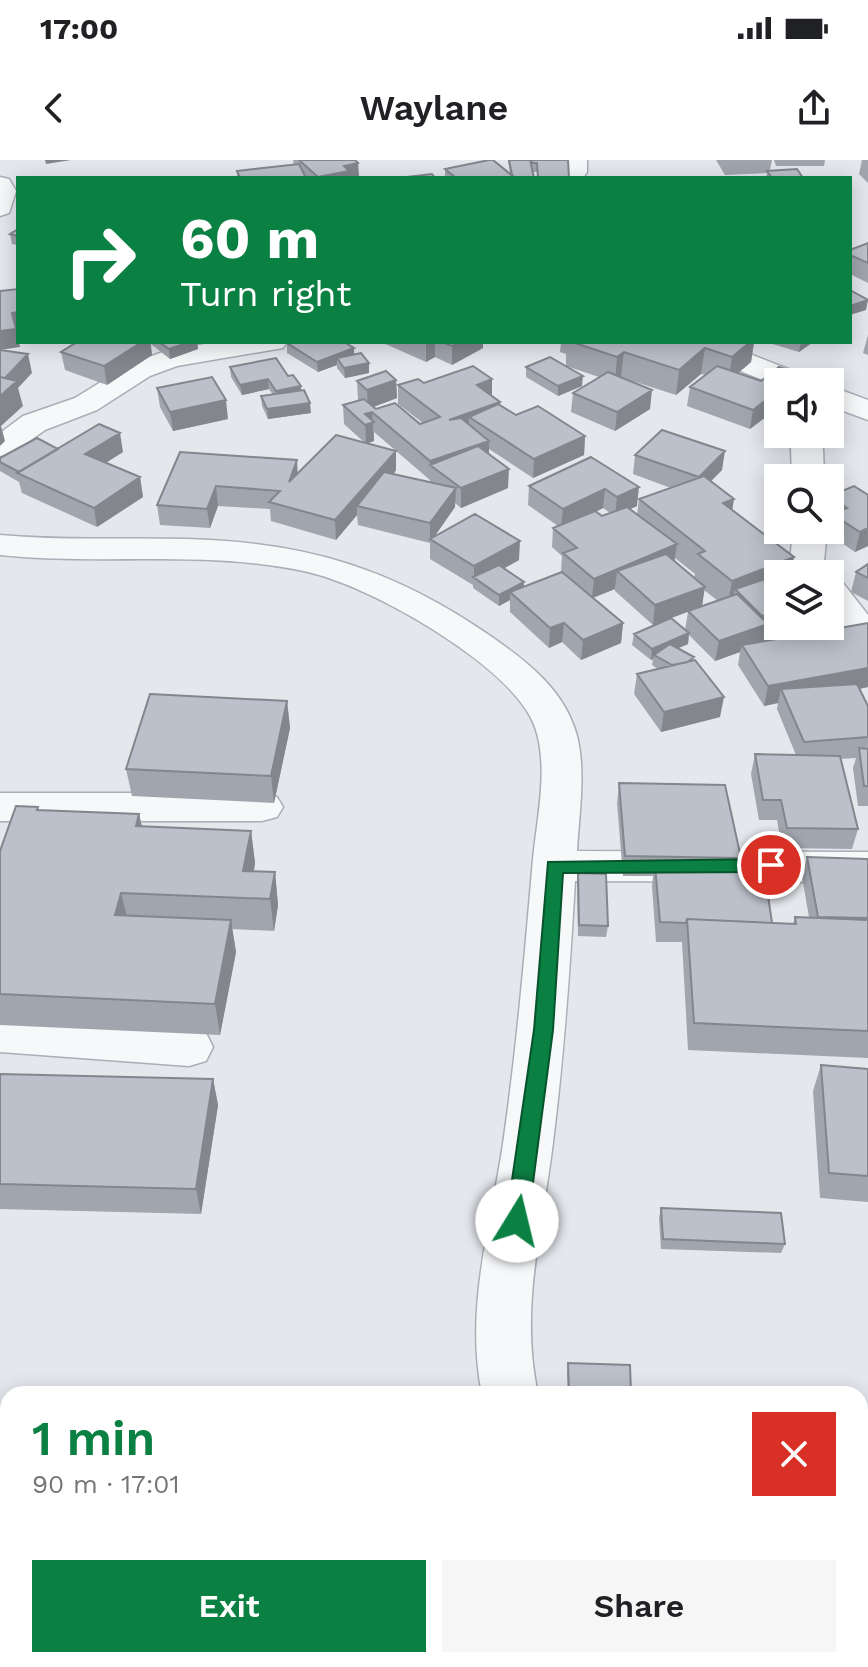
<!DOCTYPE html>
<meta charset="utf-8">
<style>
:root{--surface:#fff;--page:#f6f6f6;--text:#202124;--muted:#757577;--accent:#0b8043}
body{margin:0;font-family:"Work Sans",sans-serif;background:var(--page);color:var(--text);height:100vh;display:flex;flex-direction:column;font-size:30px;white-space:nowrap}
*{box-sizing:border-box;margin:0}
p{font-size:26px;color:var(--muted)}
.icon{flex:none;width:44px;height:44px;fill:none;stroke:currentColor;stroke-width:2;stroke-linecap:round;stroke-linejoin:round}
.map{position:relative;flex:1;overflow:hidden}
.sheet{position:absolute;left:0px;top:1226px;width:868px;height:282px;display:flex;flex-direction:column;background:var(--surface);border-radius:24px 24px 0 0;box-shadow:0 4px 20px #0003}
.sheet>*{flex:none}
.guide{position:absolute;left:16px;top:16px;width:836px;height:168px;border-radius:0px;box-shadow:0 4px 20px #0003;background:#0b8043;color:#fff;overflow:hidden}
.controls{position:absolute;left:764px;top:208px;display:grid;gap:16px}
.controls a{display:grid;place-items:center;width:80px;height:80px;border-radius:0px;background:var(--surface);box-shadow:0 4px 20px #0003;font-size:40px}
.pin{position:absolute;display:grid;place-items:center;width:68px;height:68px;color:#fff;margin:-34px;border:4px solid #fff;border-radius:50%;box-shadow:0 2px 8px #0007}
.me{position:absolute;width:88px;margin:-44px;rotate:9deg;stroke-linejoin:round;filter:drop-shadow(0 0 6px #0008)}
.turn{display:flex;align-items:center;gap:28px;height:168px;padding:0 32px;font-size:36px}
.turn .icon{width:104px;height:104px;stroke-width:2.5}
.turn b{display:block;font-size:56px;line-height:68px}
.round{display:grid;place-items:center;flex:none;width:84px;height:84px;border-radius:0px;background:var(--page)}
.head{display:flex;align-items:center;justify-content:space-between;height:136px;padding:0 32px}
h1{font-size:48px;font-weight:600;line-height:60px;color:var(--accent)}
.cta{display:flex;gap:16px;margin-top:auto;padding:16px 32px}
.cta a{flex:1;height:92px;border-radius:0px;background:var(--accent);color:#fff;font-size:32px;font-weight:600;line-height:92px;text-align:center}
.cta a+a{background:var(--page);color:var(--text)}
.status{display:flex;justify-content:space-between;align-items:center;height:56px;padding:0 40px;background:var(--surface);direction:ltr}
.status svg{height:22px;fill:currentColor}
header{display:flex;justify-content:space-between;align-items:center;height:104px;padding:0 32px;background:var(--surface);font-size:36px;font-weight:600}
.map>svg:first-child{display:block}
.lines{fill:none;stroke-linecap:round;stroke-linejoin:round}
.minor-casing{stroke:#a9aeb7;stroke-width:3}
.minor{fill:#f7f8fa;fill-rule:evenodd}
.wall{fill:#a1a5ae;fill-rule:evenodd}
.shaded-wall{fill:#83868d}
.building{fill:#bbc0ca;stroke:#83868d;stroke-width:2}
.route{fill:#0b8043;stroke:#07532c;stroke-width:2}
</style>
<div class="status"><b>17:00</b><svg viewBox="0 0 49 12"><path d="M0 12V9h3v3zM5 12V6h3v6zM10 12V3h3v9zM15 12V0h3v12zM26 1h20v11H26zM47 4h2v5h-2z"/></svg></div>
<header><svg class="icon" aria-label="back" viewBox="0 0 24 24"><path d="M15 5l-7 7 7 7"/></svg>Waylane<svg class="icon" aria-label="share" viewBox="0 0 24 24"><path d="M12 15V3M7 8l5-5 5 5M5 13v7h14v-7"/></svg></header>
<div class="map">
<svg width="868" height="1507" viewBox="0 0 868 1507">
<rect width="100%" height="100%" fill="#e4e7ec"/>
<g class="lines">
<!-- minor casing -->
<g class="minor-casing">
<path id="minor" d="M563,0H587V12L583,18H559L563,12Z
M0,17L9,19L16,31L9,53L0,56Z
M218,182H287L283,188L177,206L150,216L97,250L45,270L11,294L0,296V273L23,256L75,238L130,204L171,189Z
M679,182H719L806,216L810,222H778V226L683,188Z
M830,226L868,240V260L830,246Z
M796,274H828L823,288L824,318H792L791,288Z
M793,370H827L824,401L833,414L830,419V414H798L790,402Z
M0,375C63,381 125,377 187,379C307,382 394,409 492,477C529,503 565,531 577,576C586,612 579,654 577,691L868,692V722L575,721C570,808 564,895 553,982C543,1067 519,1148 538,1234H482C464,1146 492,1063 504,977C517,885 525,792 533,699C537,658 549,607 535,567C515,510 390,439 334,420C311,411 285,407 260,404C174,394 86,404 0,395Z
M830,420L843,423L868,455V490L855,487L830,455Z
M0,633H262L277,637L283,647L277,657L262,661H0Z
M0,854L189,868L206,873L213,887L206,901L189,906L0,892Z
M557,1500H621L623,1507H559Z"/>
</g>
<!-- minor -->
<use href="#minor" class="minor"/>
</g>
<!-- wall -->
<path class="wall" d="M293,0H355L358,3L359,18H237V11L294,5Z
M508,0H568L569,18H537V12H533L534,18H445V9L510,14Z
M716,0H772L770,10L803,18H766L767,13L725,15Z
M774,0H825L824,6H776Z
M862,0H868V23L859,14Z
M18,69V85L12,84L10,74Z
M868,83V123L850,114V90Z
M868,175V195L863,193Z
M77,182H197L198,189L170,199L151,184L152,195L107,225L65,210L61,192Z
M381,182H483V188L452,205L435,197L426,202Z
M561,182H754L751,202L738,213L761,221L778,222V260L767,256L750,269L687,246L690,227L706,215L701,214L676,235L623,218L650,249L615,271L571,252L573,233L599,217L566,206V194L560,192Z
M766,182H813L799,192Z
M287,183L354,195L369,203V213L345,218L337,208V205L318,212L287,193Z
M230,207L288,216L301,230L311,253L268,259L262,246L261,236L273,235L269,229L242,235L231,217Z
M526,207L582,226L558,236L526,217Z
M492,219V236L500,245L516,255L585,276L584,295L533,318L489,289V294L508,328L461,348L455,343V347L434,377L519,400L504,408L524,427L561,412L562,396L552,387L553,368L558,366L528,345L529,326L591,297L637,346L630,349L637,355L639,339L671,328L633,314L635,295L722,310L711,321L733,350L794,397L778,466H789L766,473L765,481L868,463V527L860,529L868,547V646H858L853,608L856,598L840,599L858,669L852,689L782,688L777,660H759L751,614L755,594L796,595L777,549L778,543L764,546L738,505L740,492L715,501L689,475L688,484L678,488L693,500L720,557L661,572L634,534L637,514L658,509L652,505L653,499L651,500L632,485L634,474L670,459L653,465L615,431V429L593,438L623,463L621,483L581,500L562,482L549,488L510,452V440L499,446L473,428V425L430,399V383L358,365L357,355L336,380L271,361L270,349L218,346L210,368L160,365L157,345L180,292L298,314L365,283L344,264L343,245L358,240L357,221L396,220L397,238L373,247L376,249L420,264L423,263L398,244V225ZM374,272L430,320V322L394,314L396,310L367,283L374,281ZM603,348L610,353L602,356L596,352ZM675,398L695,414L694,418L675,401ZM704,430L718,441L702,446ZM688,452L685,470L671,458Z
M157,228L228,259L173,271L160,247Z
M58,289L123,292L106,303L140,317L143,337L97,367L22,333L19,322L0,311V298Z
M868,335V386L855,392L828,374L829,370H830L831,359H830V336Z
M868,404V441L851,432L856,412Z
M287,541L290,568L274,643L132,636L126,609Z
M619,623L741,698L739,708L772,763L793,764L795,757H809L802,717L807,697L868,699V898L688,890L682,782H656L652,726L653,716H623L617,643Z
M38,647L39,650L139,654L142,666L251,671L255,703L254,712H275L278,745L274,771L232,769L236,792L220,875L0,865V691Z
M578,713L608,766L606,777L578,776L577,723Z
M821,905L868,909V1042L820,1038L813,931Z
M0,914L213,919L218,945L201,1054L0,1049Z
M661,1048L785,1084L781,1093L661,1089L659,1058Z
M568,1203L631,1234H568L567,1212Z
M860,1305H868V1451L860,1450Z"/>
<!-- shaded-wall -->
<path class="shaded-wall" d="M45,0H71L46,4Z
M358,3L359,18H318L344,6Z
M868,140L866,150L850,155V146Z
M18,152V171H17L18,182H19L20,187L0,190V171L12,153Z
M142,182H150L152,195L107,225L104,206Z
M190,182H197L198,189L170,199L169,189Z
M429,182H435V197L426,202V184Z
M460,182H483V188L452,205V186Z
M750,182H754L751,202L728,222L732,197Z
M801,182H813L799,192Z
M354,188V198H337V205L318,212L317,202Z
M705,188L701,214L676,235L679,210Z
M624,192L621,217L615,222L617,197Z
M28,194L32,213L18,228L23,246L1,266L5,281L0,286V236L4,220Z
M369,203V213L345,218L344,208Z
M583,216L582,226L558,236V226Z
M268,219L269,229L242,235L240,225Z
M492,219V238L477,225Z
M396,220L397,238L368,249L367,230Z
M301,226V236L277,241L276,231Z
M652,230L650,249L615,271L617,252Z
M770,237L767,256L750,269L753,250Z
M226,240L228,259L173,271L170,252Z
M500,242V261L469,257L468,272L449,260Z
M310,243L311,253L268,259L267,249Z
M372,252L374,281L366,284L365,254Z
M120,273L123,292L89,313L85,294Z
M585,276L584,295L533,318L534,299Z
M489,281V300L430,305V320V301Z
M396,291V310L364,348L357,346V355L336,380L335,360Z
M725,291L722,310L696,336L699,317Z
M297,300L298,320L289,322Z
M509,309L508,328L461,348V328Z
M140,317L143,337L97,367L94,348Z
M216,326L218,346L210,368L207,349Z
M639,327L637,346L615,356L617,337Z
M456,328L455,347L432,380L430,379V363Z
M605,329L603,348L561,368L563,349Z
M734,339L730,365L723,343Z
M868,368V386L855,392L860,372Z
M520,381L519,400L480,422L474,418V406Z
M677,384L674,404L617,411L615,429L592,438L594,419Z
M794,397L791,414H778V428L735,429L732,446L727,448L732,421Z
M524,422V433L510,432V440L499,446V435Z
M705,427L702,446L653,465L655,445Z
M836,432L831,452L830,453V434Z
M778,451V466H789L766,473L764,484L742,485L740,492L715,501L719,481L760,467L762,456Z
M564,463L562,482L549,488L550,468Z
M623,463L621,483L581,500L583,480Z
M689,473L688,484L658,497L654,495L653,499L651,500L652,489Z
M868,508V527L786,542L781,529L778,543L764,546L768,526Z
M724,537L720,557L661,572L664,552Z
M287,541L290,568L274,643L271,616Z
M139,654L146,686L136,666Z
M251,671L255,703L249,738L243,711Z
M275,712L278,745L274,771L270,739Z
M121,733L129,765L115,755Z
M231,760L236,792L220,875L215,844Z
M213,919L218,945L201,1054L196,1029Z"/>
<!-- building -->
<path class="building" d="M299,0H355L358,3L344,6L349,11L318,17Z
M489,0H493L515,18H456L445,9Z
M509,0H530L534,18H515L512,15Z
M532,0H568L569,18H538L537,3H532Z
M299,4L306,18H240L237,11Z
M797,9L803,18H772L767,11Z
M432,14L435,18H398Z
M18,69V76L10,74Z
M868,83V103L850,95V90Z
M18,129V152L12,153L16,169L0,171V131Z
M850,130L868,140L850,146Z
M77,182H142L104,206L61,192Z
M159,182H190L169,189Z
M289,182H344L354,188L317,202L287,183Z
M442,182H460L452,186Z
M572,182H750L732,197L705,188L679,210L624,192L617,197Z
M0,190L28,194L5,218L0,217Z
M361,193L369,203L344,208L337,198Z
M550,197L583,216L558,226L526,207Z
M276,198L288,216L293,215L301,226L276,231L268,219L240,225L230,207Z
M473,206L492,219L477,225L500,242L449,260L461,258L489,281L430,301L372,252L365,254L374,262L365,265L343,245L364,239L376,249L395,243L420,264L440,257L398,225L418,219L424,223Z
M717,206L761,221L779,207L821,222H778V240L770,237L753,250L690,227Z
M386,211L396,220L367,230L357,221Z
M608,212L652,230L617,252L573,233Z
M0,217L17,221L0,236Z
M212,217L226,240L170,252L157,228Z
M304,230L310,243L267,249L261,236Z
M498,244L516,255L538,246L585,276L534,299L469,257Z
M99,264L120,273L85,294L140,317L94,348L17,313Z
M662,270L725,291L699,317L635,295Z
M336,275L396,291L335,360L269,342L280,331L216,326L207,349L157,345L180,292L297,300L289,322Z
M37,278L58,289L19,312L0,302V298Z
M478,286L509,309L461,328L430,305Z
M591,297L639,327L617,337L605,329L563,349L529,326Z
M384,312L456,328L430,363L357,346Z
M704,316L734,339L723,343L794,397L732,421L698,394L705,391L639,339Z
M854,326L868,335V368L860,372L832,354L847,348L830,336Z
M627,347L677,384L594,419L563,393L577,388L553,368L595,351L602,356Z
M475,354L520,381L474,406L430,379Z
M666,394L705,427L655,445L617,411Z
M868,404V418L856,412Z
M499,405L524,422L499,435L473,417Z
M807,406L816,414H783Z
M562,412L623,463L583,480L564,463L550,468L510,432Z
M778,415V451L762,456L735,429Z
M830,427L836,432L830,434Z
M737,434L768,464L719,481L688,451Z
M671,458L689,473L652,489L634,474Z
M868,463V508L768,526L742,485Z
M670,484L694,497L688,502L672,505L654,495Z
M695,500L724,537L664,552L637,514Z
M857,524L868,546V577L804,582L781,529Z
M150,534L287,541L271,616L126,609Z
M859,588L868,589V626H864Z
M755,594L840,596L858,669L787,668L781,640H763Z
M619,623L725,625L741,698L625,696Z
M16,646L38,647L37,650L139,654L136,666L251,671L243,711L275,712L270,739L121,733L115,755L231,760L215,844L0,834V691Z
M807,697L868,699V758L818,757Z
M655,706L764,708L772,763L687,759L686,763L660,762Z
M578,713L606,714L608,766L579,765Z
M795,757L868,760V871L694,863L687,759L796,764Z
M821,905L868,909V1016L829,1013Z
M0,914L213,919L196,1029L0,1024Z
M661,1048L781,1053L785,1084L663,1079Z
M568,1203L630,1205L631,1234H569Z
M860,1305H868V1432L860,1431Z"/>
<!-- route -->
<path class="route" d="M771,699L780,705L771,712L563,713L553,870L528,1061L524,1068L517,1071L509,1068L506,1061L534,870L548,702Z"/>
</svg>
<div class="controls">
<a><svg class="icon" aria-label="sound" viewBox="0 0 24 24"><path d="M4 9h4l5-4v14l-5-4H4zM17 9q2 3 0 6"/></svg></a>
<a><svg class="icon" aria-label="search" viewBox="0 0 24 24"><circle cx="10" cy="10" r="6"/><path d="M15 15l6 6"/></svg></a>
<a><svg class="icon" aria-label="layers" viewBox="0 0 24 24"><path d="M12 4l9 5-9 5-9-5zM3 14l9 5 9-5"/></svg></a>
</div>
<div class="pin" style="left:771px;top:705px;background:#d93025"><svg class="icon" aria-label="arrive" viewBox="0 0 24 24"><path d="M6 21V4h12l-3 4 3 4H6"/></svg></div>
<svg class="me" style="left:517px;top:1061px" viewBox="-20 -20 40 40"><circle r="19" fill="#fff"/><path d="M0-13L10 11 0 6-10 11z" fill="#0b8043"/></svg>
<div class="guide">
<div class="turn"><svg class="icon" aria-label="right" viewBox="0 0 24 24"><path d="M7 20v-9h11M14 6l5 5-5 5"/></svg><div><b>60 m</b>Turn right</div></div>
</div>
<section class="sheet">
<div class="head"><div><h1>1 min</h1><p>90 m · 17:01</p></div><a class="round" style="background:#d93025;color:#fff"><svg class="icon" aria-label="close" viewBox="0 0 24 24"><path d="M6 6l12 12M18 6L6 18"/></svg></a></div>
<div class="cta"><a>Exit</a><a>Share</a></div>
</section>
</div>
